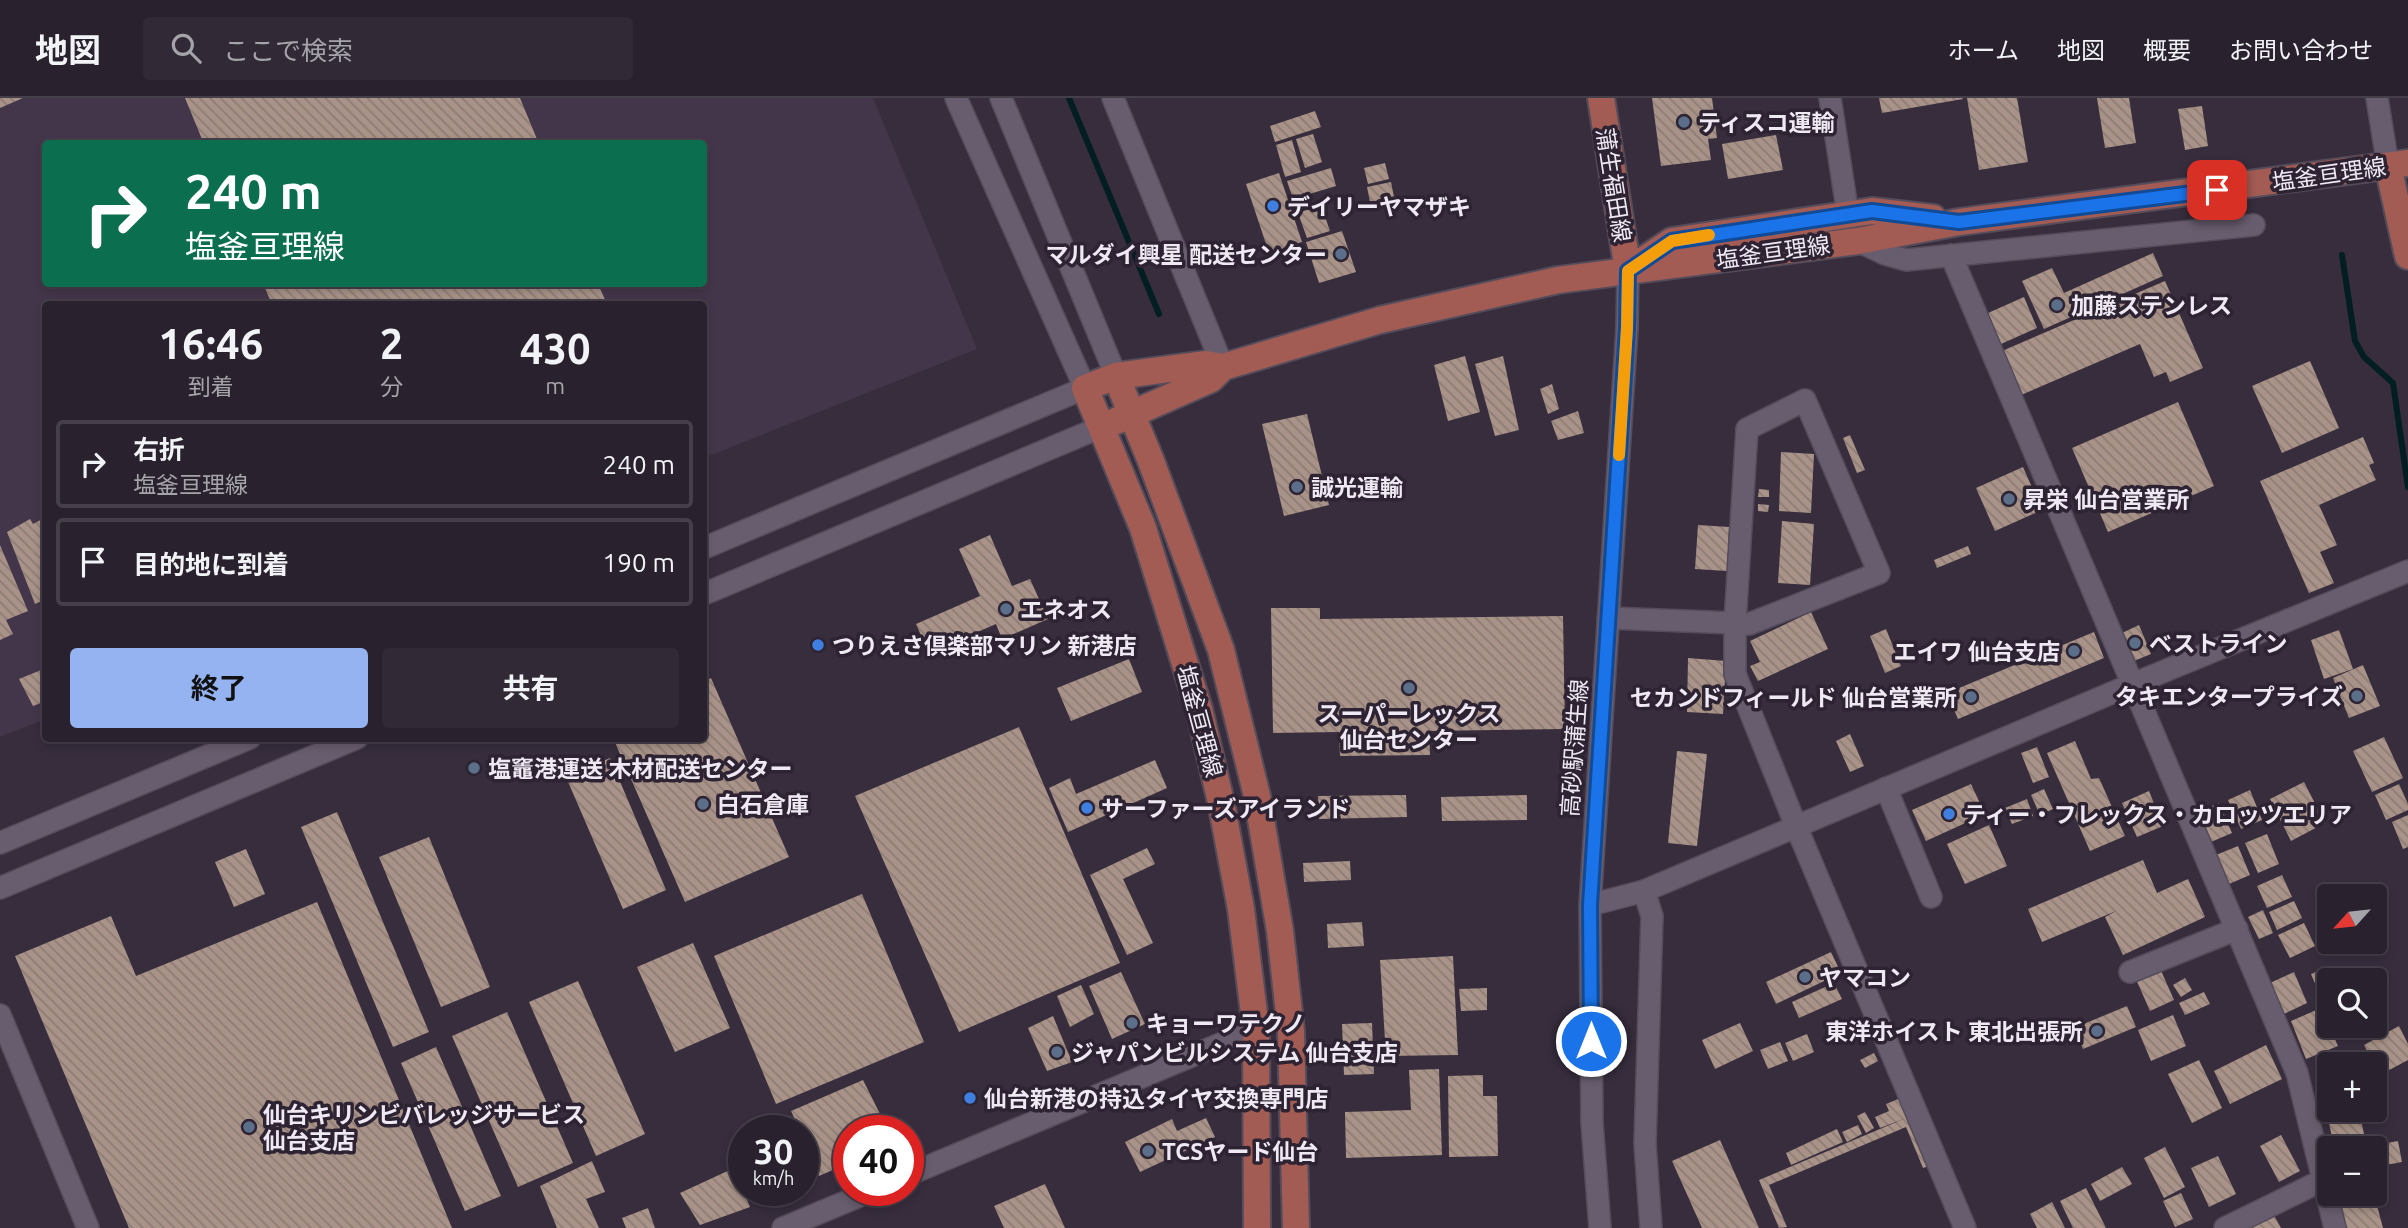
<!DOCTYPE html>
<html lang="ja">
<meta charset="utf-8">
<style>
:root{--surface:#29222e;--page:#312a36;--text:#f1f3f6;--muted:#a5a4aa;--line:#453f4a;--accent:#95b2f1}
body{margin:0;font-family:Ubuntu,"Noto Sans JP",sans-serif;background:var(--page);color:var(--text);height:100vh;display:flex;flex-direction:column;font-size:26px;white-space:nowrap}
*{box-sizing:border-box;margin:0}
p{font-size:23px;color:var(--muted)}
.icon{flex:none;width:38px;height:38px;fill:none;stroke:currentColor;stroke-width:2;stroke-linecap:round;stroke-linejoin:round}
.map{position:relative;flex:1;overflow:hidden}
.sheet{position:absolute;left:42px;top:203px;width:665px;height:441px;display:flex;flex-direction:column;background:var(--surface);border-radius:7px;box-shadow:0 4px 10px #0003,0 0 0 2px var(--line)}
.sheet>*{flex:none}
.hud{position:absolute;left:42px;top:42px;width:665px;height:147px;border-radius:7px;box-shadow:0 4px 10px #0003,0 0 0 2px var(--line);background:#0b6e4f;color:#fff;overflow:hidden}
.needle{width:46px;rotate:243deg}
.buttons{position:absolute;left:2317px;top:786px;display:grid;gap:14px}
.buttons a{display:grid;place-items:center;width:70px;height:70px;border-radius:7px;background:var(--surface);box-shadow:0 4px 10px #0003,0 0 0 2px var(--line);font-size:35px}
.speed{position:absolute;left:728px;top:1017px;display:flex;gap:14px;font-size:35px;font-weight:700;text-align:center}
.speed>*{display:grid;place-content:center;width:91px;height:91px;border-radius:50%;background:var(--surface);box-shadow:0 4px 10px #0003,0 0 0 2px var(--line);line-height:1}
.speed small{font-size:18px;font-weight:400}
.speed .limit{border:10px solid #d22;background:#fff;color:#111}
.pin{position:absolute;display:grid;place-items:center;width:60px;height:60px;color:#fff;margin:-30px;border-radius:14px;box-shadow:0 4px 10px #0006}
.me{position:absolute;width:77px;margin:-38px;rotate:0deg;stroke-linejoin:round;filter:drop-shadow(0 0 5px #0008)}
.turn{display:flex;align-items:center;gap:24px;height:147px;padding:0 28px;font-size:32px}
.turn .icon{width:91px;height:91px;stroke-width:2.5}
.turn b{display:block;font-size:49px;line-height:60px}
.eta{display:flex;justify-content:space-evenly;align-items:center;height:119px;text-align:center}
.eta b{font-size:42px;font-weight:700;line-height:49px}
.action{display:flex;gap:14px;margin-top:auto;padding:14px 28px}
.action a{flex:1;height:80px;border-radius:7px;background:var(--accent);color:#111;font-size:28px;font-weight:700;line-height:80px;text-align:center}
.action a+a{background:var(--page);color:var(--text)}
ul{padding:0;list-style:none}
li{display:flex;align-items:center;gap:21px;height:88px;margin:0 14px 10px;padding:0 14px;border:4px solid var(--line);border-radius:7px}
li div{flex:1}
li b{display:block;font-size:26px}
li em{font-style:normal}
header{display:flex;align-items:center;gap:42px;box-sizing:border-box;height:98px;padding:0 35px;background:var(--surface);border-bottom:2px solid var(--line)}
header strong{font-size:33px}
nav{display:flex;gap:38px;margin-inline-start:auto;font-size:24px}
.search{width:490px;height:63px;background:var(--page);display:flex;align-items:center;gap:18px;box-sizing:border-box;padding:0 24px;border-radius:7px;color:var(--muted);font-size:26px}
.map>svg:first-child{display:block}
.built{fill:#44364a;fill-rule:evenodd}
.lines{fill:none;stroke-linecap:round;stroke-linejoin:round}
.stream{stroke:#021e23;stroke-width:6}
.building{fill:url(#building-back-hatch)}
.minor-casing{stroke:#544c5a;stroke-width:24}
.major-casing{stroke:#544c5a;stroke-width:30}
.minor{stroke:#685d6e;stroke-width:21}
.major{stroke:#a25c54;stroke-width:26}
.route-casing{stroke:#114b97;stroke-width:18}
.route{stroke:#1a73e8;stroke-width:12}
.slow{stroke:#f59e0b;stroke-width:12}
.service-dot{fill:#5c6f8a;stroke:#2d2332;stroke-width:2.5}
.shop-dot{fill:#3f7fe0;stroke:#2d2332;stroke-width:2.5}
.labels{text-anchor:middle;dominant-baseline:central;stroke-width:7;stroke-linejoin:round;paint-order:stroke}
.poi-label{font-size:23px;font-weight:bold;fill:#efe9f3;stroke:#2d2332;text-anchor:start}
.street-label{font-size:23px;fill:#efe9f3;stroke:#2d2332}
</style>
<header>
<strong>地図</strong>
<div class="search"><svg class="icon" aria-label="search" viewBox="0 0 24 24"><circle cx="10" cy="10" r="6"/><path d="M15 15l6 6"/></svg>ここで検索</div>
<nav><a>ホーム</a><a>地図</a><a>概要</a><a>お問い合わせ</a></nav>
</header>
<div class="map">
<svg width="2408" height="1130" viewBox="0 0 2408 1130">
<defs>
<pattern id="building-back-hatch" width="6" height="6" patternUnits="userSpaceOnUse" patternTransform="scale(1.75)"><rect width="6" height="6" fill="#a99388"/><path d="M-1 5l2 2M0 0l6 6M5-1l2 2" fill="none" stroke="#8c7c75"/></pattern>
</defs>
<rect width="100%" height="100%" fill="#372d3d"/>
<!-- built -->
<path class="built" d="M0,0H873L977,251L704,360V206H46L45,621L0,639ZM46,46H704V186H46Z"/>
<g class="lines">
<!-- stream -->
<path class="stream" d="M1069,0L1159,216
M2342,157L2355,243L2364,259L2393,285L2408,389"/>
</g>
<!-- building -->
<path class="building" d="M0,0H23L0,10Z
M185,0H520L539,46H204Z
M1652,0H1712L1717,40L1708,41L1711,62L1661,68Z
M1879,0H1962L1963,1L1882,15Z
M1967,0H2017L2028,64L1979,72Z
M2097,0H2129L2136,45L2105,50Z
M2202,8L2208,48L2185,52L2178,11Z
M1315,13L1321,29L1275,44L1270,28Z
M1313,36L1322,64L1305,70L1296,41Z
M1776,37L1783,72L1728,81L1722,46Z
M1292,42L1301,74L1285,79L1276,47Z
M1385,65L1389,81L1368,86L1364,70Z
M1331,70L1336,88L1293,101L1287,83Z
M1279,75L1302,144L1269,155L1246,86Z
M1391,84L1394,99L1370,104L1367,89Z
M1321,107L1330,133L1307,140L1298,115Z
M1342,133L1356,174L1319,185L1306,144Z
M2153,155L2163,178L2044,231L2022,183L2052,170L2064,195Z
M2165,183L2203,270L2170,284L2166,274L2154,279L2140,246L2021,297L2002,253Z
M263,186H598L607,206H272Z
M2024,199L2037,230L2001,246L1988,215Z
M1465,258L1480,314L1448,323L1434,267Z
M1503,258L1519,332L1495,338L1475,266Z
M2310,263L2339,330L2282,355L2252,288Z
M1552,286L1559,311L1548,316L1540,291Z
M2178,304L2214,388L2108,434L2072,350Z
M1578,313L1584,335L1558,342L1551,323Z
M1307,316L1329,407L1284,418L1262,326Z
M1850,337L1865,372L1857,375L1843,340Z
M2363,339L2374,365L2369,367L2376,382L2319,407L2337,447L2320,454L2334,485L2309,495L2260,383Z
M1781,354L1814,356L1811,415L1779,413Z
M2023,369L2042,412L1995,433L1976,390Z
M1759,391L1769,392V399H1758Z
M1758,406L1769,407L1768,414L1758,413Z
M46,419V501L35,506L7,434L30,421L33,426Z
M1782,423L1814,426L1810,487L1778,485Z
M1698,427L1729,429L1727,473L1695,471Z
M990,437L1012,488L1030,481L1048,521L1002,541L996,526L929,555L916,526L980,498L959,451Z
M0,447L28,513L6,522L13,536L0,542Z
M1968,448L1971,456L1937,470L1934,462Z
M1271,510H1320V521L1563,518L1565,631L1429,633L1430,657L1340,658L1339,634L1273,635Z
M1811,514L1828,551L1758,583L1750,568L1760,564L1750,543Z
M2139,527L2151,556L2134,563L2122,535Z
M1886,531L1901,568L1885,575L1870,538Z
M2339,532L2353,571L2324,581L2311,542Z
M2094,534L2104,560L1958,621L1947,595Z
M1688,560L1726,563L1723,616L1687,614Z
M1129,561L1142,594L1071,623L1057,590Z
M2363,567L2380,608L2349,620L2333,580Z
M46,570V603L33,608L19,581Z
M711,580L789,759L685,804L613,640H704V584Z
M1019,629L1120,865L959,934L855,698Z
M1850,636L1864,668L1850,674L1836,643Z
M2384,639L2403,680L2372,694L2353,653Z
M2075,643L2091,681L2099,680L2125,738L2090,753L2047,655Z
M2037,649L2049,679L2033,685L2021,655Z
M1677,653L1707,656L1697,748L1668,745Z
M610,660L666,792L623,811L566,679Z
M1155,662L1167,690L1068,734L1049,690L1070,680L1076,696Z
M2304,684L2325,725L2291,743L2270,701Z
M1971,686L1985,716L1926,743L1912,712Z
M2399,686L2408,706V712L2386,722L2375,697Z
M2044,691L2053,711L2040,717L2031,697Z
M2250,692L2262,722L2241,731L2228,702Z
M2149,693L2163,728L2137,739L2122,705Z
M1406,697L1407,719L1319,721L1318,698Z
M1527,697V722L1442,723L1441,699Z
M2027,701L2033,718L2012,726L2005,710Z
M2219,705L2232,735L2211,744L2198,714Z
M337,714L429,934L393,949L301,729Z
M2408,717V749L2403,751L2392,724Z
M1989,727L2007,768L1965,786L1947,746Z
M2267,736L2279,766L2258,775L2245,745Z
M429,739L490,889L441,909L379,759Z
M2238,748L2250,777L2229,786L2216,757Z
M1147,750L1155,766L1123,781L1153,845L1127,857L1090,777Z
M246,751L265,796L234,809L215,764Z
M2143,762L2157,795L2188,781L2205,819L2123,857L2105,819L2116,813L2042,844L2028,811Z
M1350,763L1351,782L1304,784L1303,765Z
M2282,777L2292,799L2267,810L2257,788Z
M862,796L924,944L776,1006L714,858Z
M2294,803L2302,820L2277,832L2269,814Z
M317,804L452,1130H129L15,858L111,818L136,878Z
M2263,812L2273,835L2259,841L2248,819Z
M1362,824L1364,848L1328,850L1327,826Z
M2304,825L2315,848L2290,860L2278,837Z
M693,845L730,930L675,954L637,869Z
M1831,854L1841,875L1776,906L1766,884Z
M1453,858L1458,957L1386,958L1380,862Z
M2159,868L2174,902L2150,913L2135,879Z
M2323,871L2329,891L2319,895L2311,876Z
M1121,874L1145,926L1112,941L1089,888Z
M2294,874L2307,905L2284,916L2270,885Z
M2185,880L2192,892L2181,899L2173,887Z
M578,883L645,1036L596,1058L529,904Z
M1834,885L1842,901L1799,920L1792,904Z
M1081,887L1094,916L1070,929L1057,898Z
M1487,890V912L1461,913L1459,891Z
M2204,894L2210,906L2185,917L2179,905Z
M2127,908L2136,929L2083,951L2074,930Z
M2321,910L2338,948L2306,961L2291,923Z
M507,914L573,1065L518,1089L452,938Z
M2173,917L2186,948L2151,963L2138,932Z
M1053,918L1072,964L1047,973L1028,930Z
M1372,925L1374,976L1344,977L1342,926Z
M1740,925L1753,953L1715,971L1702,942Z
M2399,928L2408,946V962L2380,977L2364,947Z
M1807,936L1814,954L1793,963L1785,945Z
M1780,944L1788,963L1768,971L1760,952Z
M2266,947L2282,981L2230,1006L2214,973Z
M436,949L501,1098L465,1113L401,965Z
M1874,955L1878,963L1865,970L1860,962Z
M2199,962L2222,1010L2192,1025L2168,976Z
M1439,971L1442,1057L1346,1060L1345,1014L1411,1012L1409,972Z
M1483,977V998H1497L1498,1058L1449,1059L1448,978Z
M863,982L888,1032H849V1065L819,1078L803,1041V1032H800L791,1013Z
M2329,996V1012H2359L2365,1041L2334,1048L2323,998Z
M1903,999L1932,1067L1923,1070L1906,1029L1769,1087L1787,1129L1779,1130L1759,1082L1906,1020L1880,1030L1875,1019L1889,1013L1886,1006Z
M1865,1014L1874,1030L1866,1035L1857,1018Z
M1206,1020L1215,1039L1140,1074L1125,1044L1172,1021L1177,1033Z
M784,1021L788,1032H756Z
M1858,1027L1862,1036L1847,1044L1842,1034Z
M1837,1031L1843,1044L1791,1067L1786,1055Z
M744,1037V1067L733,1042Z
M2281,1037L2300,1073L2279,1084L2260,1048Z
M1720,1042L1759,1130H1702L1672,1063Z
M2398,1043L2402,1064L2375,1069V1050L2366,1049Z
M2165,1049L2185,1089L2164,1100L2144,1060Z
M2218,1058L2236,1096L2209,1109L2191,1070Z
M592,1063L605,1094L586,1101L599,1130H557L540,1088Z
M2122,1069L2132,1086L2100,1103L2091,1086Z
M734,1070L750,1109L700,1127L680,1095Z
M1045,1086L1065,1130H1004L994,1108Z
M2086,1090L2106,1130H2073L2060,1103Z
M2181,1095L2193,1121L2175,1129L2163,1103Z
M2337,1096H2374L2383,1130H2345Z
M2052,1104L2065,1130H2037L2030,1116Z
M648,1110L655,1130H626L622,1120Z
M2272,1114L2281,1130H2253L2251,1127Z"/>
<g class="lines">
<!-- minor casing -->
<g class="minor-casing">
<path id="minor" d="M1001,0L1116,278
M1113,0L1223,269
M1830,0L1848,117
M2377,0L2388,68
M1858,143L1885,156L1906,162L2254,127
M1951,157L2297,975L2335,1130
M704,450L1085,290L956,0
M704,496L1101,329
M1608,520L1735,525L1749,526L1879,475L1805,302L1747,331L1735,525V576L1796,728L1965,1130
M1886,690L1931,799
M0,745L250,640
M0,790L357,640
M1644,793L1652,818L1645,1046L1651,1130
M1590,807L1644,793L2133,586L2408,473
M2130,874L2237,831
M0,917L88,1130
M908,1077L1256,931
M783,1130L874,1092
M1600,1130L1592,1025L1590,807L1627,230L1628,173
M2225,1130L2323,1082"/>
</g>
<!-- major casing -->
<g class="major-casing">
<path id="major" d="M1601,0L1628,173
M2388,68L2408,158
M1632,170L1672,143L1872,113L1933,120
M1116,278L1151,363L1221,552L1257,698L1280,833L1291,933L1296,1130
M1116,323L1211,281L1223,269
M1257,1130L1256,931L1241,811L1221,704L1199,611L1143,430L1085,290L1116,278L1206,266L1223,269L1380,222L1558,182L1858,143L1959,124L2408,65"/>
</g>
<!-- minor -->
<use href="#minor" class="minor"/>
<!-- major -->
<use href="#major" class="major"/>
</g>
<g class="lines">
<!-- route casing -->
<g class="route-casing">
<path id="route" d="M1591,943L1590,807L1627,230L1628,173L1672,143L1872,113L1959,124L2217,92"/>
</g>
<!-- route -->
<use href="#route" class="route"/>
<!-- slow -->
<path class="slow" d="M1619,357L1627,230L1628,173L1672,143L1709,137"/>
</g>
<!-- markers -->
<g class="service-dot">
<circle cx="1684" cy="24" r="7"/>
<circle cx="1341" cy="156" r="7"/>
<circle cx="2057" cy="207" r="7"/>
<circle cx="1297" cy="389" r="7"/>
<circle cx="2009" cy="401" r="7"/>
<circle cx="1006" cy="511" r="7"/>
<circle cx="2135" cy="545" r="7"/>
<circle cx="2074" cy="553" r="7"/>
<circle cx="1409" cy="590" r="7"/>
<circle cx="2357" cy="598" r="7"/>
<circle cx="1971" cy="599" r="7"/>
<circle cx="474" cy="670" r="7"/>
<circle cx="703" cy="706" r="7"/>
<circle cx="1805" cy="879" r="7"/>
<circle cx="1132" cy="925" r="7"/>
<circle cx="2097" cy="933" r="7"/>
<circle cx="1057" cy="954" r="7"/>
<circle cx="249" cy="1029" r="7"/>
<circle cx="1148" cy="1053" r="7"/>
</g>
<g class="shop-dot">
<circle cx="1273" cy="108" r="7"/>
<circle cx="818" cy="547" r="7"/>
<circle cx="1087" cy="710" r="7"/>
<circle cx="1949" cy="716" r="7"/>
<circle cx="970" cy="1000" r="7"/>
</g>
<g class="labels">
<!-- poi labels -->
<g class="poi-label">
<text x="1698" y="24">ティスコ運輸</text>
<text x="1287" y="108">デイリーヤマザキ</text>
<text x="1327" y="156" text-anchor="end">マルダイ興星 配送センター</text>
<text x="2071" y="207">加藤ステンレス</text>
<text x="1311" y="389">誠光運輸</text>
<text x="2023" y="401">昇栄 仙台営業所</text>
<text x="1020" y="511">エネオス</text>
<text x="2149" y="545">ベストライン</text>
<text x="832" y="547">つりえさ倶楽部マリン 新港店</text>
<text x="2060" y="553" text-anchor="end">エイワ 仙台支店</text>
<text x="2343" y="598" text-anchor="end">タキエンタープライズ</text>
<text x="1957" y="599" text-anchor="end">セカンドフィールド 仙台営業所</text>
<text x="1409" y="615" text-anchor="middle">スーパーレックス<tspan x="1409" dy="26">仙台センター</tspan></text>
<text x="488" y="670">塩竈港運送 木材配送センター</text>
<text x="717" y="706">白石倉庫</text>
<text x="1101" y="710">サーファーズアイランド</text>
<text x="1963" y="716">ティー・フレックス・カロッツエリア</text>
<text x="1819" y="879">ヤマコン</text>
<text x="1146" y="925">キョーワテクノ</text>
<text x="2083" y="933" text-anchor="end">東洋ホイスト 東北出張所</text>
<text x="1071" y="954">ジャパンビルシステム 仙台支店</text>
<text x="984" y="1000">仙台新港の持込タイヤ交換専門店</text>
<text x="263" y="1016">仙台キリンビバレッジサービス<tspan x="263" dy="26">仙台支店</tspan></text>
<text x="1162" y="1053">TCSヤード仙台</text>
</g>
<!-- street labels -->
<g class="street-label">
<text transform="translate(2329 76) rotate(-8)">塩釜亘理線</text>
<text transform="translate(1614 87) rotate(81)">蒲生福田線</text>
<text transform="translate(1773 154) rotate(-8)">塩釜亘理線</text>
<text transform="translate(1200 623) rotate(75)">塩釜亘理線</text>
<text transform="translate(1574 650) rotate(-86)">高砂駅蒲生線</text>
</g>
</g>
</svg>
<div class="buttons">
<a><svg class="needle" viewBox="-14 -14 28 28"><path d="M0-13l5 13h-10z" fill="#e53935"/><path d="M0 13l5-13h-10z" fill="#a5a4aa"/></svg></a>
<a><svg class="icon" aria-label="search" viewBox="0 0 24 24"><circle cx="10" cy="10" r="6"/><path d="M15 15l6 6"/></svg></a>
<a>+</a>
<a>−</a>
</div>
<div class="speed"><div>30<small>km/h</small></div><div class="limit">40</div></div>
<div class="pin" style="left:2217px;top:92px;background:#d93025"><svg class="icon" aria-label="arrive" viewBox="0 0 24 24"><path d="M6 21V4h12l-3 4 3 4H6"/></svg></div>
<svg class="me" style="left:1591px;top:943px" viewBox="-20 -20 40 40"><circle r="17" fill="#1a73e8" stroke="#fff" stroke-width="3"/><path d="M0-11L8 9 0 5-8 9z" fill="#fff"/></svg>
<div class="hud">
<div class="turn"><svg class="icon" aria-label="right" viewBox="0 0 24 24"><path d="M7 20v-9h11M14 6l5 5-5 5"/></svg><div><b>240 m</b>塩釜亘理線</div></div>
</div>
<section class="sheet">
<div class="eta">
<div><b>16:46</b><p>到着</p></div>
<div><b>2</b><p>分</p></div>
<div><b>430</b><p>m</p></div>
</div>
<ul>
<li><svg class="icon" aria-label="right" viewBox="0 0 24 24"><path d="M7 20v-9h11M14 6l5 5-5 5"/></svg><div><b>右折</b><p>塩釜亘理線</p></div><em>240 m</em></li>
<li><svg class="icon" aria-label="arrive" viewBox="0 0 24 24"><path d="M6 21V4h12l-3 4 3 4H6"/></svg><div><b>目的地に到着</b></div><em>190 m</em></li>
</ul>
<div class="action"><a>終了</a><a>共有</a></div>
</section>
</div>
